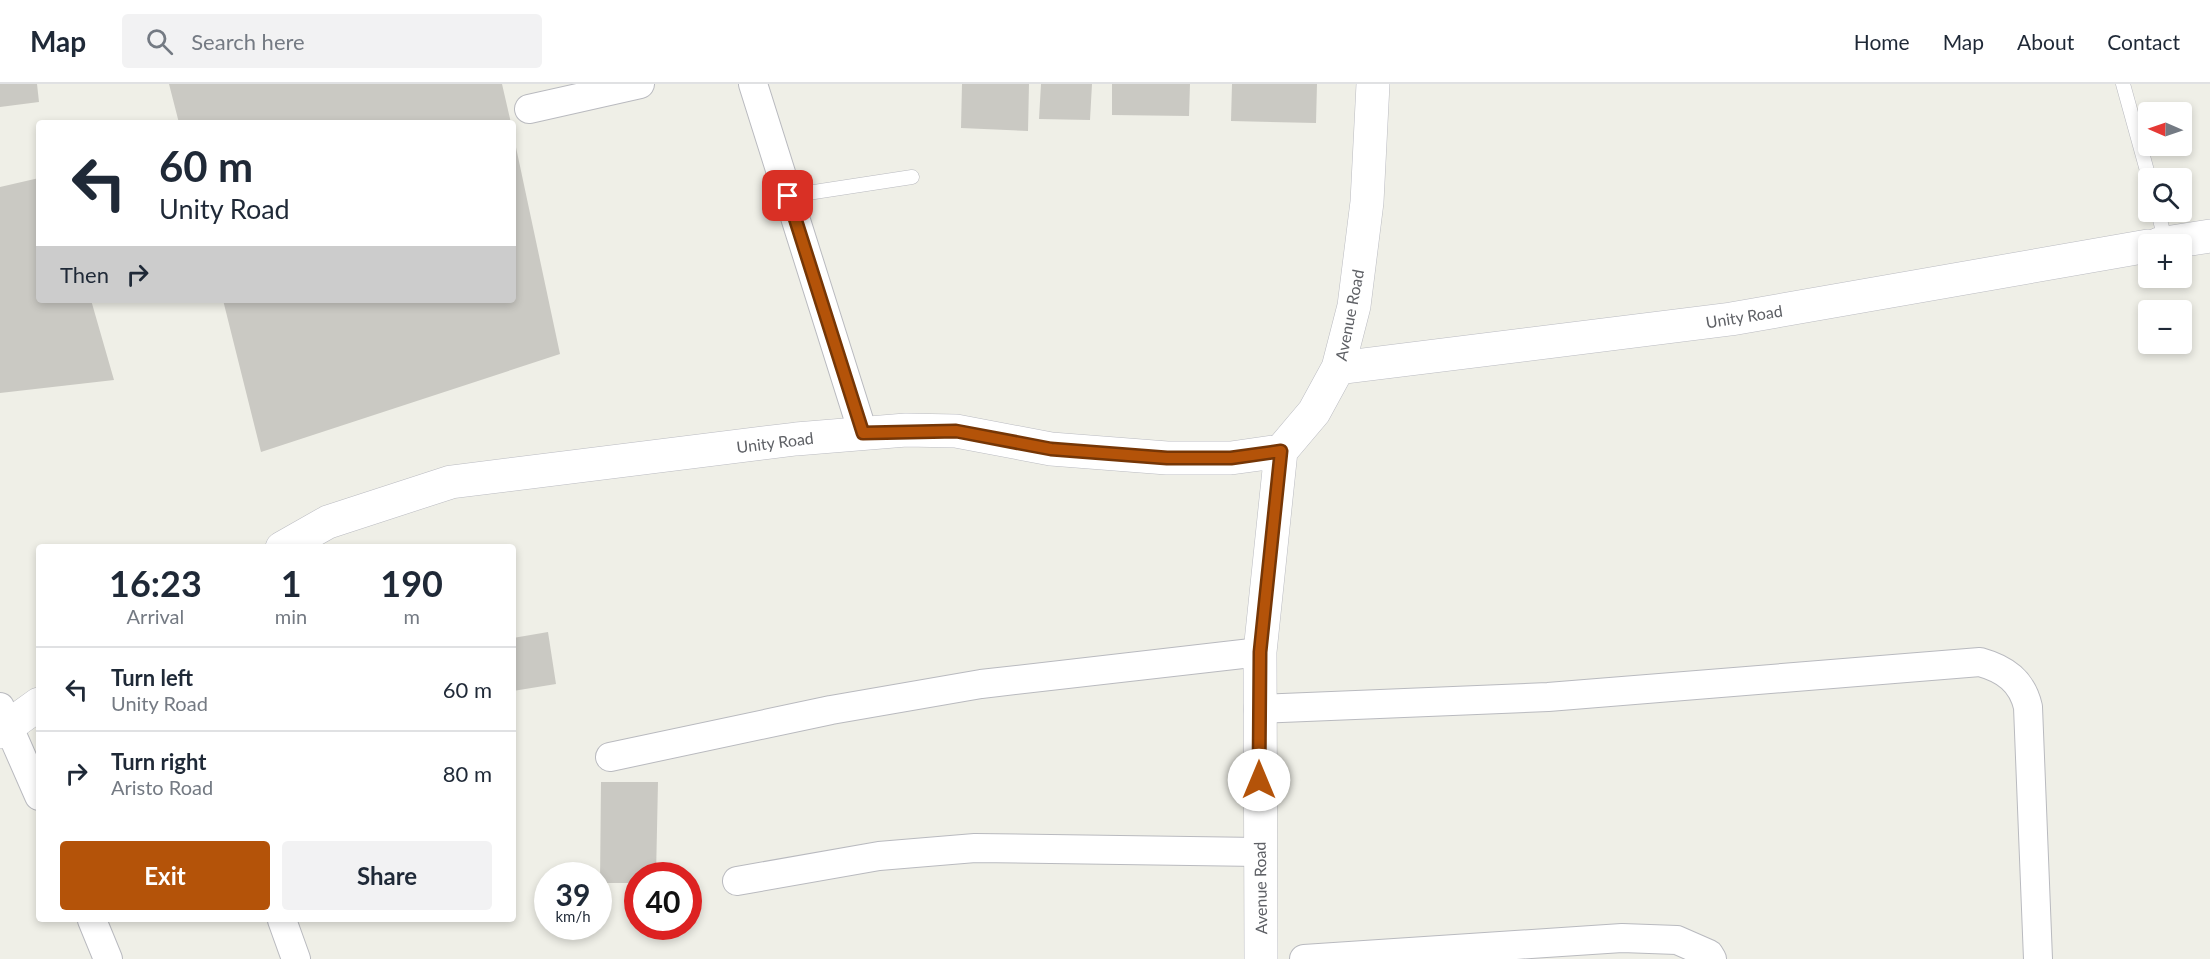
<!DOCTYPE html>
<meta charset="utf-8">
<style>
:root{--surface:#fff;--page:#f2f2f3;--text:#1f2937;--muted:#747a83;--line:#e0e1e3;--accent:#b45309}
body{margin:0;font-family:Lato,sans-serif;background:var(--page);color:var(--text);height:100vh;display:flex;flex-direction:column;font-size:22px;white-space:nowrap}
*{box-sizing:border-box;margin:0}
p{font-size:20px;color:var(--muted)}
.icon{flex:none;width:33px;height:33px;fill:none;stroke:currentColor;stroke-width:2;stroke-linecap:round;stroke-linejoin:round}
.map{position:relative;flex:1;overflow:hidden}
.drawer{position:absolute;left:36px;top:460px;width:480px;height:378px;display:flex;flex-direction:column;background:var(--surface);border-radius:6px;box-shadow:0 3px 9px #0003}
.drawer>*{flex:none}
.guide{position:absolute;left:36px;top:36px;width:480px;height:183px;border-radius:6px;box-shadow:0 3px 9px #0003;background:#fff;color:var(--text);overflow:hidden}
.needle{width:39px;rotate:272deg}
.fabs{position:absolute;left:2138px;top:18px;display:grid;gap:12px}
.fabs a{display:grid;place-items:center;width:54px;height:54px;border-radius:6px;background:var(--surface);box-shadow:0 3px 9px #0003;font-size:30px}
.speed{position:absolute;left:534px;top:778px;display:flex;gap:12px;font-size:30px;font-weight:700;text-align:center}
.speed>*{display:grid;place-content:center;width:78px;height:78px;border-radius:50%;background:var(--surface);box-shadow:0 3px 9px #0003;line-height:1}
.speed small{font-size:15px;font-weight:400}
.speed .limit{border:9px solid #d22;background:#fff;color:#111}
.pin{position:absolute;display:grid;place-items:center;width:51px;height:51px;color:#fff;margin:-26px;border-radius:12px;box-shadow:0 3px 9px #0006}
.me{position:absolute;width:66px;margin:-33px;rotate:0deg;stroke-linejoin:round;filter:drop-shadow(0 0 4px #0008)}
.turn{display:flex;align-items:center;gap:21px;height:126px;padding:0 24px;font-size:27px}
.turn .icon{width:78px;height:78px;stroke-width:2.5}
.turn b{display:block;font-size:42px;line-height:51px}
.then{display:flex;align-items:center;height:57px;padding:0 24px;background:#0003;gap:12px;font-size:22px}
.eta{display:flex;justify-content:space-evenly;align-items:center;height:102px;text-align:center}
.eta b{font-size:36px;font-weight:700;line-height:42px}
.button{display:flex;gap:12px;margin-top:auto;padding:12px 24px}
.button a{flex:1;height:69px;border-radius:6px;background:var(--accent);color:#fff;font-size:24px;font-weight:700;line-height:69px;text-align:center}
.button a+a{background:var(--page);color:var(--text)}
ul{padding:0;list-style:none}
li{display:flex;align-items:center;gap:18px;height:84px;padding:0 24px;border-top:2px solid var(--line)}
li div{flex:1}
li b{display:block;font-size:22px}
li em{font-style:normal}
header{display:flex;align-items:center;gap:36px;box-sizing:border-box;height:84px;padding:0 30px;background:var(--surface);border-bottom:2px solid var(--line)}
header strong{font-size:28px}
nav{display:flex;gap:33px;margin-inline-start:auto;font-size:21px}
.search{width:420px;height:54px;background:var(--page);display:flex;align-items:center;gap:15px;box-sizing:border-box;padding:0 21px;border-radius:6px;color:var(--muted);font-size:22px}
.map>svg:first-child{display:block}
.building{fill:#cac9c3}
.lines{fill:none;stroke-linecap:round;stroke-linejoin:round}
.lane-casing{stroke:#b9babf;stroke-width:15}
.street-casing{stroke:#b9babf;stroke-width:30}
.secondary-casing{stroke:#babbc1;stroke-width:34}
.lane{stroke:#fff;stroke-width:14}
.street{stroke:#fff;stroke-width:28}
.secondary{stroke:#fff;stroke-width:33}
.route-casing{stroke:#753606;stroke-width:15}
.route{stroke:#b45309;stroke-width:10}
.labels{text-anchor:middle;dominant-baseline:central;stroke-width:5;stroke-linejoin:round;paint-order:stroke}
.street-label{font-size:16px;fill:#5e6065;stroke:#fff}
</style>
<header>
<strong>Map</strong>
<div class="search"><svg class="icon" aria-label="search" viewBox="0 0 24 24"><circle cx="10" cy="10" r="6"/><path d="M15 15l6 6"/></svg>Search here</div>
<nav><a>Home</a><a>Map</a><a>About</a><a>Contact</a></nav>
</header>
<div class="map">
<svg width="2210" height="875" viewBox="0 0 2210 875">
<rect width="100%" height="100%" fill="#efefe7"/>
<!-- building -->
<path class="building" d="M0,0H37L39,18L0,23Z
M169,0H502L511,39H179Z
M962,0H1029L1028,47L961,44Z
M1041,0H1092L1090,36L1039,35Z
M1112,0H1190L1189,32L1112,31Z
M1232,0H1317L1316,39L1231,37Z
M514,54L560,270L261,368L223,216H513Z
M39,94V216H91L114,296L0,309V103Z
M548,548L556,600L513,607V554Z
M601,698H658L656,792H638V799H600Z"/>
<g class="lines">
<!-- lane casing -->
<g class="lane-casing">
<path id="lane" d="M2123,0L2149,94
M788,112L912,93
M2158,128L2166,159"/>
</g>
<!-- street casing -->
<g class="street-casing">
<path id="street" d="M753,0L863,349
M529,25L640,0
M0,623L39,712
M1258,625L1548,613L1980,578C2005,585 2022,597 2028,623L2038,875
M610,673L831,626L981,600L1260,568
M737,797L879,772L975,764L1259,768
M92,836L108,875
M282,836L296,875
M1304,875L1622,854L1677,856L1709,870L1712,875"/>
</g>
<!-- secondary casing -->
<g class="secondary-casing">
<path id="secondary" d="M2159,160L2210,152
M1338,284L1731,235L2148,162
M282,464L328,438L451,398L796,355L906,346L956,347L1051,365L1167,374H1231L1281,367
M0,648L39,620
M1261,875L1260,568L1281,367L1314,328L1338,284L1354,222L1367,118L1373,0"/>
</g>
<!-- lane -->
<use href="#lane" class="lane"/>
<!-- street -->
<use href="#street" class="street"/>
<!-- secondary -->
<use href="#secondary" class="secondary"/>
</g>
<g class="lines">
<!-- route casing -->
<g class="route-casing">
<path id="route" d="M788,112L863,349L956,347L1051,365L1167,374H1231L1281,367L1260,568L1259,696"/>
</g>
<!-- route -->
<use href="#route" class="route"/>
</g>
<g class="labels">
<!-- street labels -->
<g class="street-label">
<text transform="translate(1349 231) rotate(-79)">Avenue Road</text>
<text transform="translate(1744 232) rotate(-9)">Unity Road</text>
<text transform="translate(775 358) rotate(-7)">Unity Road</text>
<text transform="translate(1260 804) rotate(-91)">Avenue Road</text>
</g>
</g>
</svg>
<div class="fabs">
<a><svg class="needle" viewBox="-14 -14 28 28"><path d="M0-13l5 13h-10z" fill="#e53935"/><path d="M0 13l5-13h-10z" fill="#747a83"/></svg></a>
<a><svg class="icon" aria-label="search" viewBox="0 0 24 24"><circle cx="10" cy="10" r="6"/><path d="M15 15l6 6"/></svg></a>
<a>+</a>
<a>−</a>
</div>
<div class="speed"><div>39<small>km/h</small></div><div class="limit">40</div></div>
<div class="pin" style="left:788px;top:112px;background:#d93025"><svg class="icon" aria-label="arrive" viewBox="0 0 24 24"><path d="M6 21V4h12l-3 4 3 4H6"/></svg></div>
<svg class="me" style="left:1259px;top:696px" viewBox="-20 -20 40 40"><circle r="19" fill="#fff"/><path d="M0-13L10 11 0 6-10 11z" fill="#b45309"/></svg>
<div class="guide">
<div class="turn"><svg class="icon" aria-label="left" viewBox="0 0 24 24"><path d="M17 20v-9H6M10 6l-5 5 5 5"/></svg><div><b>60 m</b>Unity Road</div></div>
<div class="then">Then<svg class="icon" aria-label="right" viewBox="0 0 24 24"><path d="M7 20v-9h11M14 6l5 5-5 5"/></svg></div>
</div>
<section class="drawer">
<div class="eta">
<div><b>16:23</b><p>Arrival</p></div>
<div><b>1</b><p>min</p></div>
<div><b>190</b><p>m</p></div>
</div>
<ul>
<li><svg class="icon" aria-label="left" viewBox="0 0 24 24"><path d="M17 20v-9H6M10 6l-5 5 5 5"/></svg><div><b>Turn left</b><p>Unity Road</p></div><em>60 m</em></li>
<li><svg class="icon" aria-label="right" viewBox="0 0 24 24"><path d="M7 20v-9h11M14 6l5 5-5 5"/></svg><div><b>Turn right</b><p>Aristo Road</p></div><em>80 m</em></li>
</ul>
<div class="button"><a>Exit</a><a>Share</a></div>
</section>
</div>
